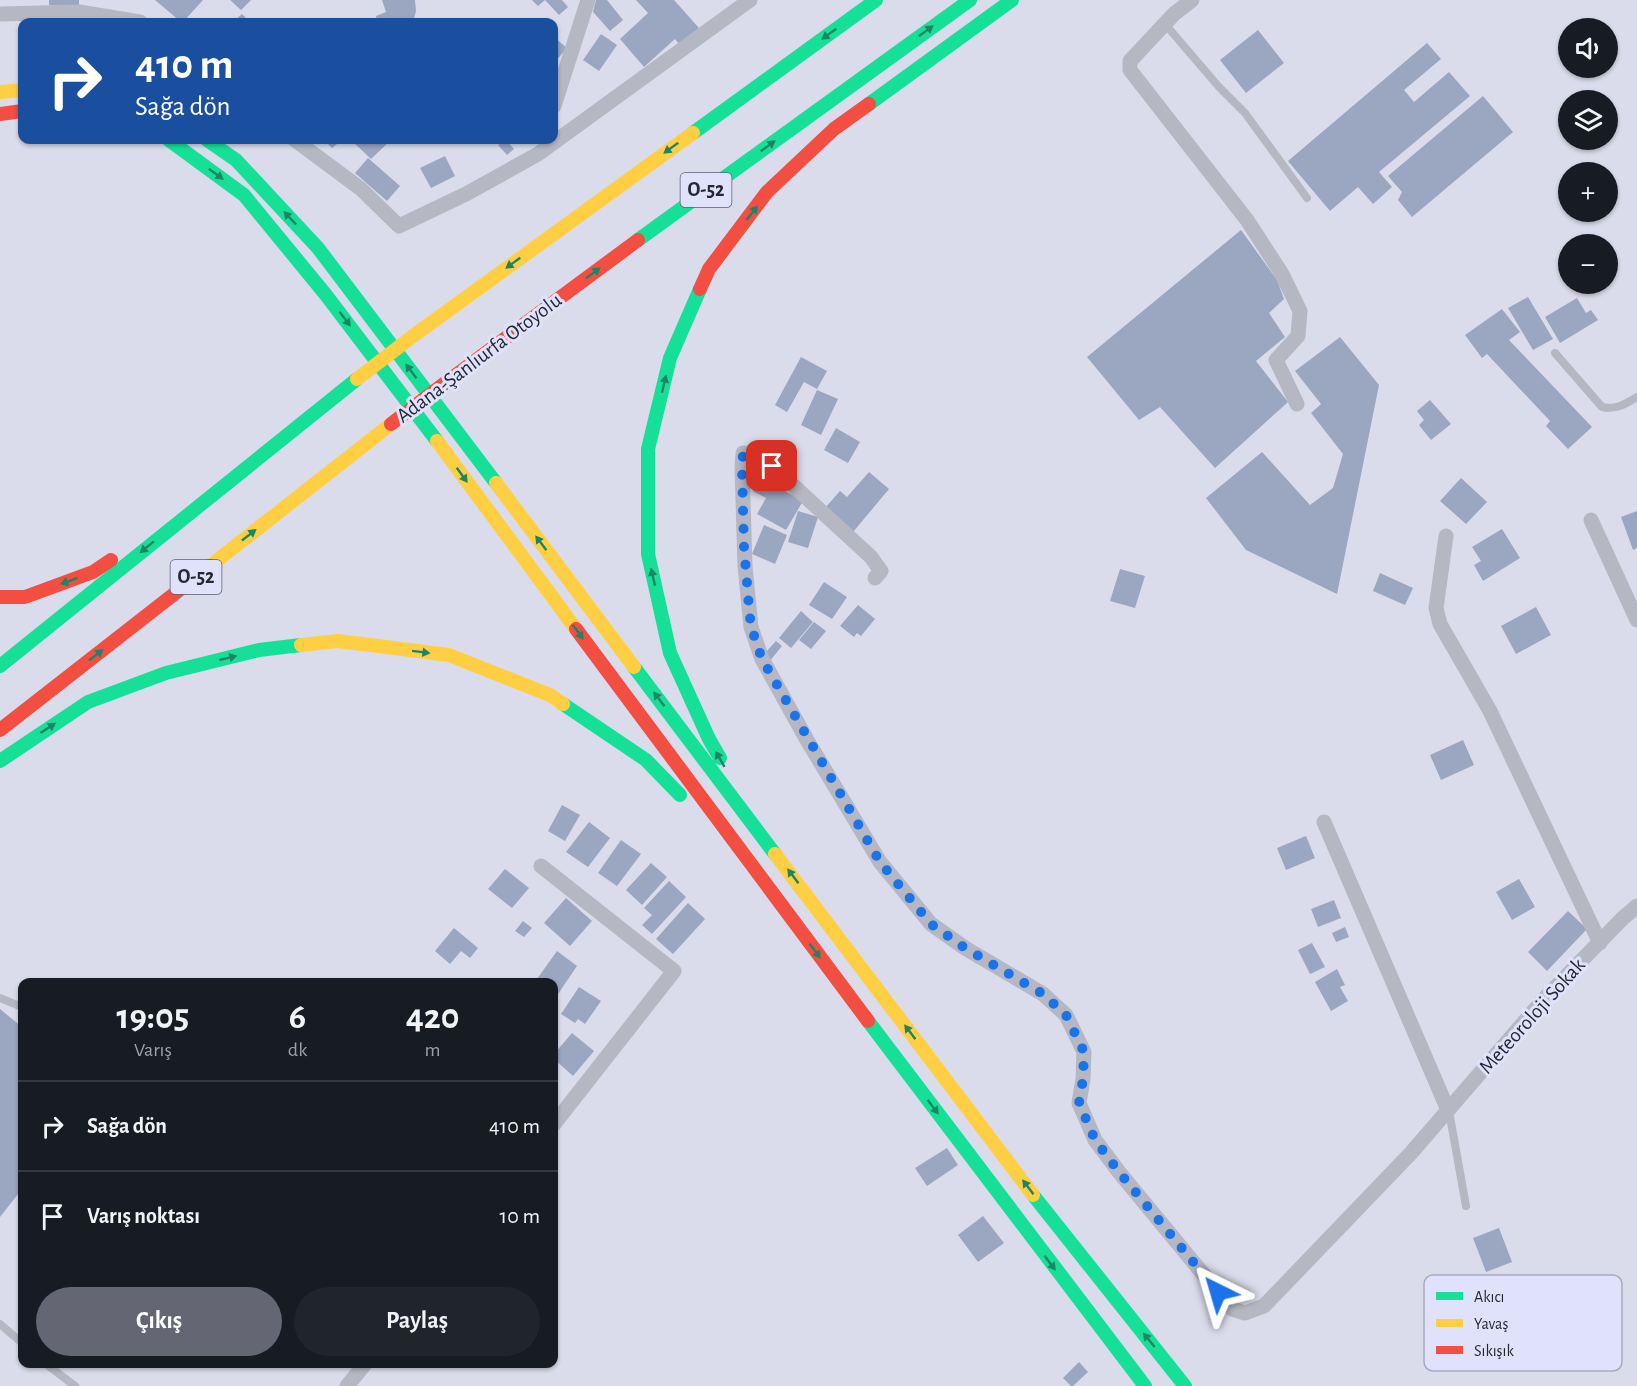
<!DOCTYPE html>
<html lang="tr">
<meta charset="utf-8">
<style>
:root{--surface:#171b24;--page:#20242c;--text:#f1f3f6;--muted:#9ea1a6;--line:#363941;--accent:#646773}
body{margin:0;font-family:"Alegreya Sans",sans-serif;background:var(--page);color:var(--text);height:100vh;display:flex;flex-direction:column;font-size:22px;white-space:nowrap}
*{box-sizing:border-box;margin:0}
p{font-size:20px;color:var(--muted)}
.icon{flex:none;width:33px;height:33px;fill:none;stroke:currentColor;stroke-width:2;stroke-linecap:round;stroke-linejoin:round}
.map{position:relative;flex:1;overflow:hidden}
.panel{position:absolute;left:18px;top:978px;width:540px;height:390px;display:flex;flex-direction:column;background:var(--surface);border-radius:12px;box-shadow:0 2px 4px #0004}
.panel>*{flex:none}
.hud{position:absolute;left:18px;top:18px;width:540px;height:126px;border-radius:12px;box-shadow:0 2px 4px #0004;background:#1a4fa0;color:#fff;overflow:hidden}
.fabs{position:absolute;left:1558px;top:18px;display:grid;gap:12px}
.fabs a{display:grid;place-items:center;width:60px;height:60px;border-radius:50%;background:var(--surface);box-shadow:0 2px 4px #0004;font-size:30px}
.pin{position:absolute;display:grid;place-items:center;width:51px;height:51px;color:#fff;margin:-26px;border-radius:12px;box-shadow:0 3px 9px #0006}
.me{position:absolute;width:66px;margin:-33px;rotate:320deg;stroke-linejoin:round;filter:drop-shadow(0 0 4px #0008)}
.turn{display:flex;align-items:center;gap:21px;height:126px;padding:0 18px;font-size:27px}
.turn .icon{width:78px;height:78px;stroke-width:2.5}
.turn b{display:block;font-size:42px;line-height:51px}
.eta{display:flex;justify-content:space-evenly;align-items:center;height:102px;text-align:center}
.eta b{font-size:36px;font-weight:700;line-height:42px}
.action{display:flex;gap:12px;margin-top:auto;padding:12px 18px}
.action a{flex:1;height:69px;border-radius:36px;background:var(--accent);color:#fff;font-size:24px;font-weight:700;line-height:69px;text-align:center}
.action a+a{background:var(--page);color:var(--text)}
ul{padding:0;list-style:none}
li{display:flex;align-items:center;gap:18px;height:90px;padding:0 18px;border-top:2px solid var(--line)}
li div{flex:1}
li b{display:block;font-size:22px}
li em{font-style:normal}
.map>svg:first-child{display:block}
.building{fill:#9ba6c0}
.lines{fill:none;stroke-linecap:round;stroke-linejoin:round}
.lane{stroke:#b5b7c3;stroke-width:8}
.street{stroke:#b5b7c3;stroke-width:15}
.fast{stroke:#16e098;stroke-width:14}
.slow{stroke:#ffcf43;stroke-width:14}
.jam{stroke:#f24e42;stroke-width:14}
.slow-bridge{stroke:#ffcf43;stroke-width:14}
.jam-bridge{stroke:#f24e42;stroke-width:14}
.oneway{fill:#1d8466}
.route{stroke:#1a73e8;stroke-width:10;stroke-dasharray:0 18}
.labels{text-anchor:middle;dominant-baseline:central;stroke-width:6;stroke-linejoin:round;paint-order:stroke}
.shield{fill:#e0e1fa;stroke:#5c606f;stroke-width:1.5}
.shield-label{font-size:20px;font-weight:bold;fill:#242833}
.street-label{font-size:21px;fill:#242833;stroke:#e0e1fa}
.key{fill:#e0e1fa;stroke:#a8aabe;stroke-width:1.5}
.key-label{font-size:16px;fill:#242833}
</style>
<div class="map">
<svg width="1637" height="1386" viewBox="0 0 1637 1386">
<rect width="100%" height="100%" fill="#dbdceb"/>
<!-- building -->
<path class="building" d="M49,0H79V5H49Z
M155,0H203L183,22H181Z
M230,0H251L241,10Z
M382,0H415L416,11L413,22H377L376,16L386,12Z
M532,0H545L538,6Z
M545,0H562L568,7L559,15Z
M596,0H607L623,20L610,31L593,12Z
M636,0H674L699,28L680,45L675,39L644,67L620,39L648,13Z
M242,14L250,22H233Z
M1258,30L1284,63L1246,93L1220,60Z
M601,34L617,45L599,71L583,60Z
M554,37L567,48L554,63Z
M1427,43L1441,59L1404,90L1414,102L1449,72L1470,96L1379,172L1392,187L1373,204L1358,187L1330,211L1288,161Z
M554,64L560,70L554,78Z
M1483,96L1513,132L1412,217L1398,200L1402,192L1388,176Z
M324,140H342L332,148Z
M351,140H391L371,159Z
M506,140L514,149L507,155L498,145Z
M445,156L455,176L431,188L420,168Z
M368,158L400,186L387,201L355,173Z
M1241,230L1277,280L1284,299L1269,313L1285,337L1256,361L1288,402L1215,468L1160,407L1139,420L1087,357Z
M1528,297L1553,339L1533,350L1508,308Z
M1577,298L1586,313L1591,310L1598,320L1560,343L1545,317Z
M1502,309L1520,332L1509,340L1592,427L1568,449L1546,426L1550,421L1487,354L1482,358L1465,335Z
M1340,337L1379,385L1337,594L1246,550L1206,498L1262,452L1310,505L1333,488L1343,454L1311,413L1321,404L1295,371Z
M801,357L827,371L817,389L804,382L787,412L775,405Z
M817,390L838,399L821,435L801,425Z
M1430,400L1451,424L1431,440L1419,425L1424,420L1417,411Z
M836,428L860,442L848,463L824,450Z
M869,472L889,489L853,532L825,508L840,491L847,497Z
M761,477L803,501L786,530L757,514L766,498L753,491Z
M1461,478L1487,502L1466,524L1440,501Z
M798,511L818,517L808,548L788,542Z
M1637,511V548L1633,550L1621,517Z
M764,525L787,535L775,564L752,554Z
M1502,529L1520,558L1483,581L1474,565L1481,561L1472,547Z
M1120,569L1145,576L1135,608L1110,601Z
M1380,573L1413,588L1405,605L1373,591Z
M824,582L847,597L832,619L809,605Z
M858,605L875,619L861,636L857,633L854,637L840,626Z
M1536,607L1551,635L1516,654L1501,626Z
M801,611L813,622L791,648L779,638Z
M814,622L826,631L811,649L799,640Z
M776,641L782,646L769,662L764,654Z
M1463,740L1474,765L1441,780L1430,755Z
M562,805L580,815L565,841L548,831Z
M589,822L610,838L588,867L566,852Z
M1306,836L1315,858L1286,870L1277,848Z
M621,840L641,854L617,886L598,873Z
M651,863L667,877L642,905L626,890Z
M505,869L529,888L512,908L488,889Z
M1519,879L1535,907L1512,920L1496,892Z
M669,881L686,897L652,934L642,925L652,915L644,908Z
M566,898L592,921L570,946L544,923Z
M1334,900L1341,918L1318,927L1311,909Z
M688,903L705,919L673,954L656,939Z
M1568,911L1587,929L1547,971L1528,952Z
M523,921L532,928L524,937L515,931Z
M1345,927L1349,937L1336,942L1332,933Z
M454,928L478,948L470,958L461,951L450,964L435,951Z
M1312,943L1325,967L1310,974L1298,950Z
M557,951L577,966L558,994L554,990V982H542L537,979Z
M1337,969L1345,985L1340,987L1348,1001L1331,1011L1315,982Z
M579,987L601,1001L585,1024L578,1019L575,1023L561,1014Z
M0,1009L22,1027V1189L0,1217Z
M572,1033L594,1051L573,1076L554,1059V1054Z
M947,1148L958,1165L927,1186L915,1168Z
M983,1216L1004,1243L978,1262L958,1235Z
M1499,1228L1512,1262L1486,1272L1473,1238Z
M1079,1362L1088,1372L1073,1386H1071L1063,1378Z"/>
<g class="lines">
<!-- lane -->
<path class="lane" d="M1165,24L1219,87L1245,113L1307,198
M1555,353L1602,407C1617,410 1625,404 1637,397
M0,998L22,1007
M1449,1111L1466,1206
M0,1324L22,1343
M46,1364L75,1386"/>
<!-- street -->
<path class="street" d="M1192,0L1174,14L1130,61V70L1247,220L1282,274L1300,311L1298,336L1276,360L1297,404
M0,14L79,12L140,22
M554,106L588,0
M295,140L361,189L399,226L466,194L538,154L750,0
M1591,520L1637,620
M1446,536L1436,608L1440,624L1490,711L1600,943
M875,578L881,571L871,557L772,466L751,454L743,453L742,468L745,566L751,627L762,659L807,740L880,862L931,924L965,948L1043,994L1066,1015L1084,1052L1083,1079L1079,1103L1095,1140L1119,1172L1232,1309L1245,1313L1264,1306L1411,1153L1544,999L1623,918L1637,906
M1324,822L1448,1110
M541,866L674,971L554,1124
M347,1386L365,1364"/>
<!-- fast -->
<path class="fast" d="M869,104L1012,0
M693,133L876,0
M169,140L244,195L326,295L437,441
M207,140L236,160L318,248L496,483
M638,240L970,0
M700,289L670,358L648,449V554L670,653L709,739L720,758
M0,666L357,379
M634,667L775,854
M563,704L646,760L680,795
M0,761L88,702L166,673L259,650L301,645
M868,1021L1145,1386
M1033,1195L1185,1386"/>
<!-- slow -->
<path class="slow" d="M0,92L22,90
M413,336L693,133
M437,441L576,629
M496,483L634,667
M210,566L391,424
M301,645L338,641L449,655L550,695L563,704
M775,854L1033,1195"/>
<!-- jam -->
<path class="jam" d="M0,114L22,111
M700,289L709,269L767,192L834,129L869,104
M445,383L638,240
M0,597H25L93,572L111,560
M576,629L868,1021
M0,730L210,566"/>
<!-- slow-bridge -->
<path class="slow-bridge" d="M357,379L413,336"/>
<!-- jam-bridge -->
<path class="jam-bridge" d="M391,424L445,383"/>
</g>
<!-- one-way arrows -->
<defs><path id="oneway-solid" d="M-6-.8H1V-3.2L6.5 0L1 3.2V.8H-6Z" transform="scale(1.5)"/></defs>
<g class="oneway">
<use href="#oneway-solid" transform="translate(926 31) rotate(-36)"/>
<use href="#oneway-solid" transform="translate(829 34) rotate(144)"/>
<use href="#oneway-solid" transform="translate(768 146) rotate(-36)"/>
<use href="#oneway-solid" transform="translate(671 148) rotate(144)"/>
<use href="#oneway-solid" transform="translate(216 174) rotate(36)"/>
<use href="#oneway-solid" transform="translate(752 213) rotate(-52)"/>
<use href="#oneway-solid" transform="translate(290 218) rotate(-133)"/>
<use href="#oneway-solid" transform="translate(513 263) rotate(144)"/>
<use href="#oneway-solid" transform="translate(593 273) rotate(-37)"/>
<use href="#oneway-solid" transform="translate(345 319) rotate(53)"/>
<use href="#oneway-solid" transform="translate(411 371) rotate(-127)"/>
<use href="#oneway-solid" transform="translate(664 384) rotate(-77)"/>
<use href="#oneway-solid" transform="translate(462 475) rotate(54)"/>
<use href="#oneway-solid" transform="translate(249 535) rotate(-38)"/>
<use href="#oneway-solid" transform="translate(541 543) rotate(-127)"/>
<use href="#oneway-solid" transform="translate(147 547) rotate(141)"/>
<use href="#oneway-solid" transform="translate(653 577) rotate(-103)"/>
<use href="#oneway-solid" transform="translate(69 581) rotate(160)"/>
<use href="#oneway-solid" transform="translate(578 632) rotate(54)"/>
<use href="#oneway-solid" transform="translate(421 652) rotate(7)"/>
<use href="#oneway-solid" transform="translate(96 655) rotate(-38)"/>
<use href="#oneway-solid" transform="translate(228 658) rotate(-13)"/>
<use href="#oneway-solid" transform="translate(659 699) rotate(-127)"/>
<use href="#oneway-solid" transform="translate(48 728) rotate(-33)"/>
<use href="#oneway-solid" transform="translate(720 759) rotate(-120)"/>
<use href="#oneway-solid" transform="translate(793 876) rotate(-127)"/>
<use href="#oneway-solid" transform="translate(815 951) rotate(53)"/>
<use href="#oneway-solid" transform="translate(910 1032) rotate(-127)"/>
<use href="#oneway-solid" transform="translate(933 1107) rotate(53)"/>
<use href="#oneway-solid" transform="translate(1028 1187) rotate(-127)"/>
<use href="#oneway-solid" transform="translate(1050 1263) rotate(53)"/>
<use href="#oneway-solid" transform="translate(1149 1340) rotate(-129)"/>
</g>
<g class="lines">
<!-- route -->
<path class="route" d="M772,466L751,454L743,453L742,468L744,547L749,607L751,627L762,659L880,862L931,924L965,948L1043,994L1066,1015L1084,1052L1083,1079L1079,1103L1095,1140L1119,1172L1218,1292"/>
</g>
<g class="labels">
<!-- shield labels -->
<g class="shield">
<rect x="680.5" y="173" width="51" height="34" rx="4.5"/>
<rect x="170.5" y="560" width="51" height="34" rx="4.5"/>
</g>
<g class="shield-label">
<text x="706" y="190">O-52</text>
<text x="196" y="577">O-52</text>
</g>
<!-- street labels -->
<g class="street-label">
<text transform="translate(479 358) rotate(-37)">Adana-Şanlıurfa Otoyolu</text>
<text transform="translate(1532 1016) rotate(-48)">Meteoroloji Sokak</text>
</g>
</g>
<!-- legend -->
<rect x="1424" y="1275" width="198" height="96" rx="9" class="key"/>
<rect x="1436" y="1292" width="27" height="8" fill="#16e098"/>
<rect x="1436" y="1319" width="27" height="8" fill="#ffcf43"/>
<rect x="1436" y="1346" width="27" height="8" fill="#f24e42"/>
<g class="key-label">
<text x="1474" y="1302">Akıcı</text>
<text x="1474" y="1329">Yavaş</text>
<text x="1474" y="1356">Sıkışık</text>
</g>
</svg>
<div class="fabs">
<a><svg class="icon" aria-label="sound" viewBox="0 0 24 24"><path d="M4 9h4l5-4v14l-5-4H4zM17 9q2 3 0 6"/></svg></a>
<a><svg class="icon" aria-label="layers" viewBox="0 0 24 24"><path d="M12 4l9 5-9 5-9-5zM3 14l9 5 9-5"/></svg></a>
<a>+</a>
<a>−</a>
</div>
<div class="pin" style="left:772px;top:466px;background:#d93025"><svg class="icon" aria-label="arrive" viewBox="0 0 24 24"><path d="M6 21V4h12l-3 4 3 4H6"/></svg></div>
<svg class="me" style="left:1218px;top:1292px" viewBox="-20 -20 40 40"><path d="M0-17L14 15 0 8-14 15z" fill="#1a73e8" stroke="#fff" stroke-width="4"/></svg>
<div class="hud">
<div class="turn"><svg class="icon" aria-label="right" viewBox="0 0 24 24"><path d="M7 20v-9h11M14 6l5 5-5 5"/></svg><div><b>410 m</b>Sağa dön</div></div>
</div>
<section class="panel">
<div class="eta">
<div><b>19:05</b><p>Varış</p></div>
<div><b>6</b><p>dk</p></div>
<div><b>420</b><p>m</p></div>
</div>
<ul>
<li><svg class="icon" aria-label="right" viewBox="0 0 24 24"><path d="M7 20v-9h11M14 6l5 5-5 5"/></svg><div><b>Sağa dön</b></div><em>410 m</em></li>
<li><svg class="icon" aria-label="arrive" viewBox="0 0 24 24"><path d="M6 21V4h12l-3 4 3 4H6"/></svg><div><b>Varış noktası</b></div><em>10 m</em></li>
</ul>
<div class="action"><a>Çıkış</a><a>Paylaş</a></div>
</section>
</div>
